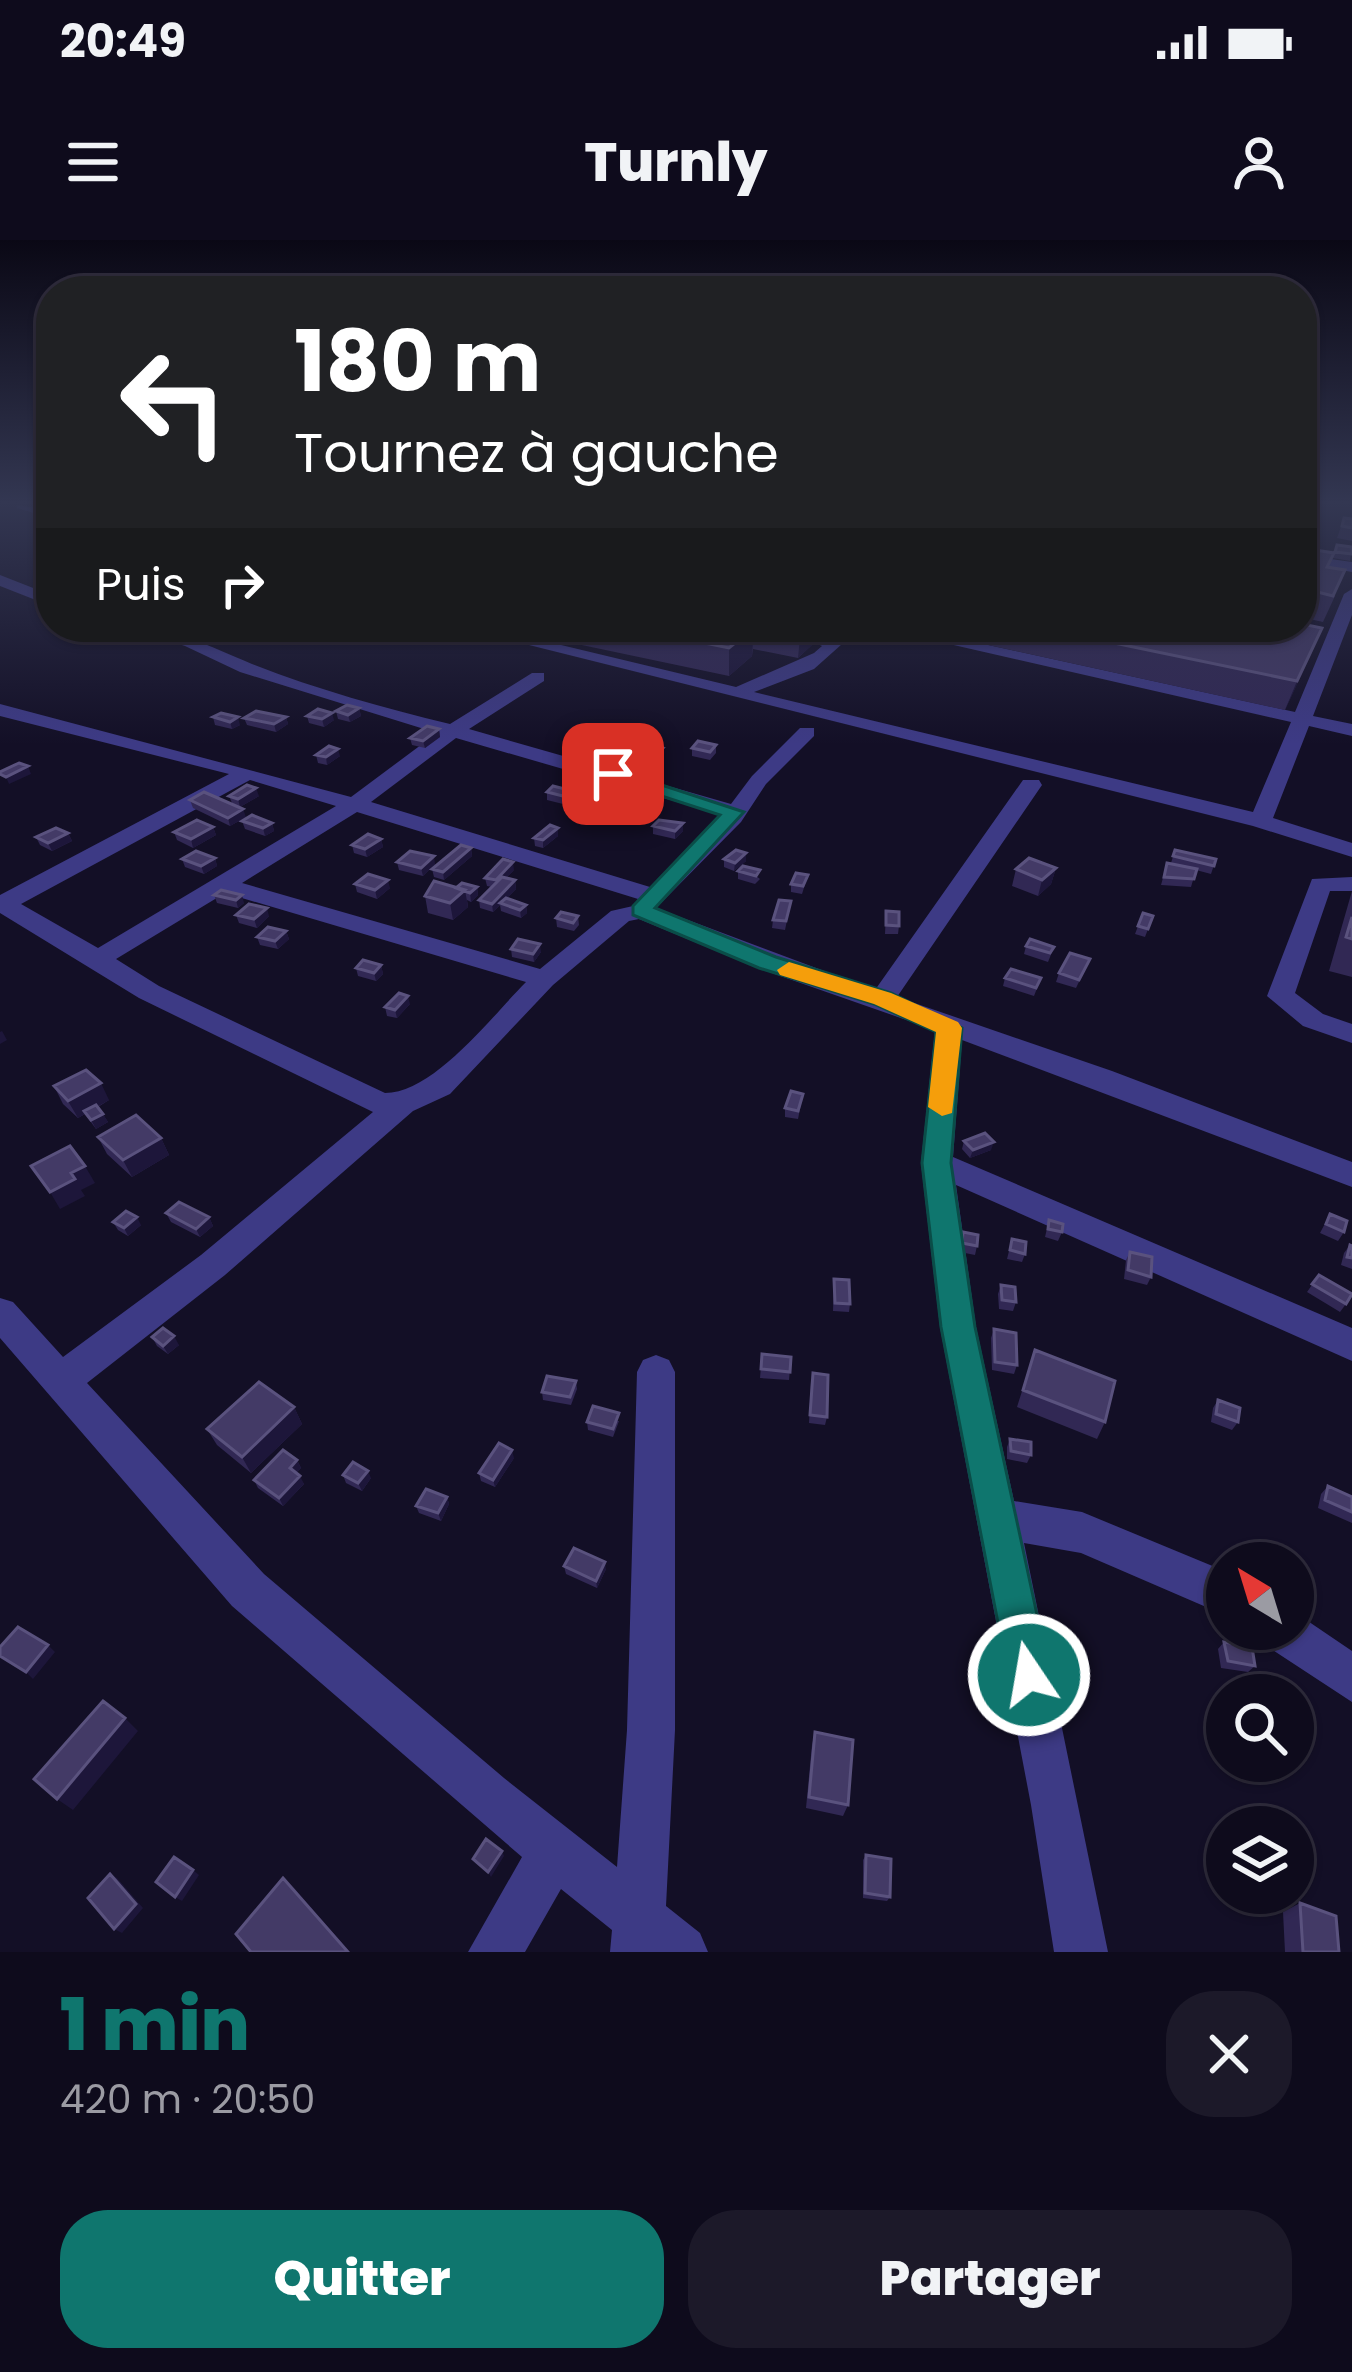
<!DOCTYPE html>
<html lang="fr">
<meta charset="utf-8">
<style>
:root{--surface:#0e0b1c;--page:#1c1929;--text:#f1f3f6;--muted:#9b9ba3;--line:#2e2b3b;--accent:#0f766e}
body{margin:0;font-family:Poppins,sans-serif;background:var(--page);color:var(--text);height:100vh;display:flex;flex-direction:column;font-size:45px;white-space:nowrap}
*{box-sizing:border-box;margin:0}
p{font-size:39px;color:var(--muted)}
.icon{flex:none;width:66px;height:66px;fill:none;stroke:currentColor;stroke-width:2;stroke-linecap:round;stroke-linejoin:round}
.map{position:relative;height:1712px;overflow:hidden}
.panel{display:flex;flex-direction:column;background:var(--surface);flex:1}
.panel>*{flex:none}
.guide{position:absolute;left:36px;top:36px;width:1281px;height:366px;border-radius:48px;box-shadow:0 3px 9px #0004,0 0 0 3px var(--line);background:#202124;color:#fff;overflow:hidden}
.needle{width:78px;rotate:322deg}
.buttons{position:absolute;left:1206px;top:1302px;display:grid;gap:24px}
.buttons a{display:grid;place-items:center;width:108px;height:108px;border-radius:50%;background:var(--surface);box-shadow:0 3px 9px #0004,0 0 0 3px var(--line);font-size:60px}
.pin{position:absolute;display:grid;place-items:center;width:102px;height:102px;color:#fff;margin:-51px;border-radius:24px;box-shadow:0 6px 18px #0006}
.me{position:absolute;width:132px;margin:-66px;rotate:348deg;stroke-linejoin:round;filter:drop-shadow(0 0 9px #0008)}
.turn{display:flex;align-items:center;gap:42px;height:252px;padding:0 60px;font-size:54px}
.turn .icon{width:156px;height:156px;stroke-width:2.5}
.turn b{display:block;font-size:84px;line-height:102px}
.then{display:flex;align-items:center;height:114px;padding:0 60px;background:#0003;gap:24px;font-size:45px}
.round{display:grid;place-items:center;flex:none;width:126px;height:126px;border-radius:48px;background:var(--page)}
.overview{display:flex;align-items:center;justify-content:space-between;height:204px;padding:0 60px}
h1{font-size:72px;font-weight:800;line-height:90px;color:var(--accent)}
.action{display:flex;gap:24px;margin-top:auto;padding:24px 60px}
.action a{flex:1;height:138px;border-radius:48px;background:var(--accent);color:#fff;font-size:48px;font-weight:800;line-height:138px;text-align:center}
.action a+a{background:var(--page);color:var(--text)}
.status{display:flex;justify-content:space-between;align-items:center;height:84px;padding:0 60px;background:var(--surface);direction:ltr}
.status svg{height:33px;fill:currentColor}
header{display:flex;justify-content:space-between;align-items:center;height:156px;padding:0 60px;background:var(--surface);font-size:54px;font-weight:800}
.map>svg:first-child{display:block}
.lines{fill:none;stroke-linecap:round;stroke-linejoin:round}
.minor{fill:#3d3a85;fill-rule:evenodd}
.wall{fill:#312854}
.shaded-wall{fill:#1d163a}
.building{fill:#433a66;stroke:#5a527e;stroke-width:3}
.route{fill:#0f766e;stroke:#0a4d48;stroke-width:3}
.slow{fill:#f59e0b}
</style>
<div class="status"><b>20:49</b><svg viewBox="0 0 49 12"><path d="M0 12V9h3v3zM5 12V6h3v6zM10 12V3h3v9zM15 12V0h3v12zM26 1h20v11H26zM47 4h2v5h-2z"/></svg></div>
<header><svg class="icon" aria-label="menu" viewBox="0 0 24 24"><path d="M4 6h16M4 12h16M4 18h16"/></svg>Turnly<svg class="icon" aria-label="person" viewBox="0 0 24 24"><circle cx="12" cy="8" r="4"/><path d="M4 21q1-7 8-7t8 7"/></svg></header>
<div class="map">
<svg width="1352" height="1712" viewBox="0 0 1352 1712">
<rect width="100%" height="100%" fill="#130f26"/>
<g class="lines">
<!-- minor -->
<path class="minor" d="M16,265L51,270V278L17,268Z
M1302,315L1352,322V332L1302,323Z
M0,335L51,355V366L0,346Z
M1352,349V375L1313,476L1352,484V496L1309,486L1273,578L1352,603V617L1253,586L457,387H486L736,447L814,413L822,406L781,387H804L842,404L814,429L754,452L1253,572L1291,482L875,387H906L1295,472L1344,354Z
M127,387C174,387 209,406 252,424C315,449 384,468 450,484L532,433H544V441L469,489L731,564L752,536L800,488H814V496L766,544L741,582L656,668L875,750L1023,540H1039L1042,545L897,757L1112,831L1352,922V947L962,800L953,917L1352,1088V1121L956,945L976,1087L1014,1261L1082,1272L1227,1332V1376L1081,1313L1024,1303L1108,1712H1054L1031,1565L940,1087L921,923L935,790L758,728L639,679L629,681L553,745L450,854L413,871L225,1035L87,1143L264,1334L504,1538L617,1627L627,1490L637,1132L643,1120L656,1115L669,1120L675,1132V1490L666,1666L700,1693L708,1712H610L612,1690L561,1649L525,1712H468L522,1617L232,1366L0,1098V1058L13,1062L63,1117L201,1015L373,872L139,758L0,673V655L229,534L0,476V464L351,557L437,493L240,432L185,406ZM456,498L722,575L650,647L371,562ZM250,540L336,566L98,708L21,664ZM357,572L638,659L633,666L611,671L540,729L242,643ZM225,653L526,742C492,776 434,853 385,853L159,746L116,719Z
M1352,637V651H1330L1295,753L1323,774L1352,784V803L1303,786L1267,756L1312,639Z
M1293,1371L1352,1411V1462L1265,1405L1259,1389H1293Z"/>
</g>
<!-- wall -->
<path class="wall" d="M1344,278L1352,279V301L1337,298Z
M1352,307L1350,321L1333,318L1334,313L1328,328L1335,356L1323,382L1305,378L1303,384L1322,388L1285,470L906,387H1302V308L1334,313Z
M497,387H818L814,390L813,404L798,418L753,409L752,416L729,436L539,396V393L534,395Z
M359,468L361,476L350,482L338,479L336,471Z
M307,476L334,480L324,487L309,483Z
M213,477L240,485L232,489L215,485Z
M286,477L288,484L276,492L247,485L244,478Z
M439,489L440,497L425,508L412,505L410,498Z
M716,505V513L710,520L692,516V508Z
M641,514L664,516L654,525L641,522Z
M316,515L340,516L327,525L318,523Z
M569,550V555L587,558L579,567L567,565V560L563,564L547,560V552Z
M229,556H259L240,567L232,563Z
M190,560L246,577L230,586L193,568Z
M242,581L272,583L274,591L265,596L245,589Z
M653,586L683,591L675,599L653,594Z
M213,587L216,595L193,608L177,600L174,592Z
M558,588V596L543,608L535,606L534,598Z
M68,593L72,601L52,611L40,605L36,597Z
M381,599L383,607L367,617L354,613L352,605Z
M471,608L472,616L444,640L434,637L432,629Z
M1175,610L1216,619L1211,634L1196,630L1191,647L1161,645L1167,623H1171Z
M215,618L217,626L204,634L185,627L182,619Z
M724,619L746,621L734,631L724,627Z
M397,622L435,624L423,636L399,630Z
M743,626L760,639L755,644L738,639V631Z
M1056,628L1051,644L1038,656L1012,646L1016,629Z
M514,630L506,638L515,640L516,649L507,658L526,665L527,673L521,678L501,671L500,665L493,672L480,668L479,660L492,647L487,646L485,638Z
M808,635L802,654L791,652V644Z
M355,644L390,648L377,659L357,652Z
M477,647L478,655L471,662L467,660L468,667L453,680L428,673L425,656L456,648Z
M221,650L244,663L238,668L217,663L214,655Z
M1352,651V737L1329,731Z
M791,661L785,690L772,688L773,680Z
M886,671L899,686L898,694H885Z
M1143,673L1153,676L1145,697L1135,694Z
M236,675L269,676L257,688L239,683Z
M578,676L579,685L574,691L557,687L556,678Z
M286,691L289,699L278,709L260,705L257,697Z
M1026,706L1054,707L1048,722L1024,714Z
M511,709L541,712L534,722L512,717Z
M1090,719L1076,748L1056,742L1059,733Z
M381,725L383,734L376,741L358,736L356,728Z
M1005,738H1041L1034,756L1003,746Z
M410,764L397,778L387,776L385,767Z
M54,846L109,860L98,867L108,882L96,889L85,874L78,878L63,864Z
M803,854L798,879L785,877V868Z
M98,897L161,898L169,915L132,937L107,914Z
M964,901L991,910L970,918L962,909Z
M166,973L209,977L213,986L200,997L171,982Z
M1330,974L1344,992L1338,1001L1320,993Z
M1049,980L1062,992L1058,1001L1045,997Z
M113,982L141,985L128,996L118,990Z
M963,992L977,1006L975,1015L960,1012Z
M1012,999L1025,1014L1022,1022L1007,1019Z
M1350,1005L1352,1006V1029L1341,1025L1344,1013Z
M1130,1012L1151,1037L1147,1045L1124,1039L1126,1020Z
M1319,1035L1352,1056L1340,1072L1307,1052Z
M834,1039L850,1064L849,1072L833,1071Z
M1001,1045L1016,1062L1013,1071L999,1069L998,1054Z
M994,1089L1017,1125L1014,1134L992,1130L991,1098Z
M152,1097L179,1105L168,1114L157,1106Z
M1035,1110L1105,1182L1097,1199L1017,1167Z
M762,1114L791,1117L789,1140L760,1138Z
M576,1141L577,1149L571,1165L543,1160L542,1152Z
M811,1141L827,1177L825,1185L809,1183Z
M1218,1160L1238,1182L1232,1190L1211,1182L1213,1168Z
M294,1167L302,1184L251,1233L217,1205L207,1189Z
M619,1181L613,1197L588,1190L587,1182Z
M1010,1199L1031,1215L1027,1223L1007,1219V1207Z
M514,1218L495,1247L481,1241L479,1233Z
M297,1220L301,1228L296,1233L304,1244L283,1266L258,1248L254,1240Z
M343,1235L371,1238L362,1251L346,1243Z
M1328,1246L1352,1257V1283L1318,1268L1321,1254Z
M447,1257L449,1264L441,1281L419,1273L416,1266Z
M564,1326L606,1329L597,1348L566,1334Z
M1224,1402L1255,1426L1248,1432L1221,1428L1218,1409Z
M815,1492L848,1565L843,1576L806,1568L812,1505Z
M1227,1593V1627L1223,1626L1219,1598Z
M866,1615L890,1657L887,1661L863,1658V1620Z
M1300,1663L1339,1712H1285L1283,1672Z"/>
<!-- shaded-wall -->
<path class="shaded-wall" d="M811,387H814L813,404L798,418L800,397Z
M754,388L752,416L729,436V408Z
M1322,388L1311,415L1285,470L1297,441Z
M359,468L361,476L350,482L348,475Z
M332,473L334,480L324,487L322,479Z
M238,477L240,485L232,489L230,482Z
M286,477L288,484L276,492L274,484Z
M439,489L440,497L425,508L423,501Z
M663,508L664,516L654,525V518Z
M338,509L340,516L327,525L326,517Z
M28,526L31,534L9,544L6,537Z
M256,548L259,556L240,567L238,559Z
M587,551V558L579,567L578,559Z
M243,569L246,577L230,586L228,578Z
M272,583L274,591L265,596L263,588Z
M683,583V591L675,599V591Z
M213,587L216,595L193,608L191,599Z
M558,588V596L543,608V600Z
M68,593L72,601L52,611L48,603Z
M381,599L383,607L367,617L365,609Z
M471,608L472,616L444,640L443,632Z
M746,613V621L734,631L735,623Z
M434,616L435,624L423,636L421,628Z
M215,618L217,626L204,634L201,626Z
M513,622L514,630L497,648L496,640Z
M1056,628L1051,644L1038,656L1042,640Z
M388,640L390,648L377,659L375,650Z
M515,640L516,649L493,672L492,664Z
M477,647L478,655L471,662L470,653Z
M465,650L468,667L453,680L450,663Z
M242,655L244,663L238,668L236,660Z
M526,665L527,673L521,678L520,670Z
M267,668L269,676L257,688L254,679Z
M286,691L289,699L278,709L275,701Z
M540,704L541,712L534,722L533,714Z
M381,725L383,734L376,741L374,733Z
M408,756L410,764L397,778L395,770Z
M2,791L7,800L0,804V792Z
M101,843L109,860L78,878L68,861Z
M103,874L108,882L96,889L91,880Z
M161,898L169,915L132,937L123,920Z
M994,902L991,910L970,918L973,910Z
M85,926L95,943L81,950L85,956L60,969L50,952L71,933Z
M137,977L141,985L128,996L124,988Z
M209,977L213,986L200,997L196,989Z
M174,1096L179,1105L168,1114L163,1106Z
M294,1167L302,1184L251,1233L242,1217Z
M512,1210L514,1218L495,1247L493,1240Z
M297,1220L301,1228L294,1236L290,1228Z
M368,1231L371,1238L362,1251L358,1243Z
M300,1236L304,1244L283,1266L279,1258Z
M447,1257L449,1264L441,1281L438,1273Z
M605,1322L606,1329L597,1348L596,1341Z
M48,1405L55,1412L33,1439L26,1432Z
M125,1478L138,1491L73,1570L57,1559Z
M502,1611L504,1616L491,1637L488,1632Z
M193,1630L199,1635L182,1661L175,1657Z
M110,1634L117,1638L143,1668L122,1693L114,1689Z
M283,1638L294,1648L350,1712H348Z"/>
<!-- building -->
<path class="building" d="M1344,278L1352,279V288L1342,286Z
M1337,305L1352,307V314L1335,312Z
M1302,308L1334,313L1327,327L1345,330L1333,356L1302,348Z
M1302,357L1313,359L1302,380Z
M1302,384L1322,388L1297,441L1037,387H1302Z
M625,387H747L754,388L729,408Z
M748,387H811L800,397Z
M347,465L359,468L348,475L336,471Z
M318,469L332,473L322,479L307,476Z
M256,471L286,477L274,484L244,478Z
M221,473L238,477L230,482L213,477Z
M427,486L439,489L423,501L410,498Z
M698,501L716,505L710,512L692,508Z
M651,505L663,508L654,518L641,514Z
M329,506L338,509L326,517L316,515Z
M19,523L28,526L6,537L0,534V532Z
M247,545L256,548L238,559L229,556Z
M553,546L569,550L563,556L547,552Z
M575,548L587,551L578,559L567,557Z
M204,552L243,569L228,578L190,560Z
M252,575L272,583L263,588L242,581Z
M197,580L213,587L191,599L174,592Z
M659,580L683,583L675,591L653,586Z
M550,585L558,588L543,600L534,598Z
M56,588L68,593L48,603L36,597Z
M368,594L381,599L365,609L352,605Z
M461,605L471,608L443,632L432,629Z
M736,610L746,613L735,623L724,619Z
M1175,610L1216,619L1214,626L1173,616Z
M196,611L215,618L201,626L182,619Z
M410,611L434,616L421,628L397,622Z
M1029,618L1056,628L1042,640L1016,629Z
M503,619L513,622L496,640L485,638Z
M1167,623L1197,629L1194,639L1164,637Z
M743,626L760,630L756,636L738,631Z
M796,633L808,635L803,646L791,644Z
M368,634L388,640L375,650L355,644Z
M502,637L515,640L492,664L479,660Z
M434,641L465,650L450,663L425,656Z
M462,643L477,647L470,653L456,648Z
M221,650L242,655L236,660L214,655Z
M506,658L526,665L520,670L500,663Z
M779,660L791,661L786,681L773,680Z
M249,664L267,668L254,679L236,675Z
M886,671L899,672V686L886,685Z
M561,672L578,676L573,683L556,678Z
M1143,673L1153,676L1148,689L1138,686Z
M1352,677V699L1346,697Z
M268,687L286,691L275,701L257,697Z
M518,699L540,704L533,714L511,709Z
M1030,699L1054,707L1050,713L1026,706Z
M1070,713L1090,719L1079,740L1059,733Z
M363,720L381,725L374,733L356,728Z
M1011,729L1041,738L1036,748L1005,738Z
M399,753L408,756L395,770L385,767Z
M86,830L101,843L68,861L54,846Z
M791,851L803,854L798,871L785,868Z
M96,865L103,874L91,880L84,871Z
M136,875L161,898L123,920L98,897Z
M985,893L994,902L973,910L964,901Z
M70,906L85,926L71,933L75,939L50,952L31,926Z
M179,962L209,977L196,989L166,973Z
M126,971L137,977L124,988L113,982Z
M1330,974L1347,981L1344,992L1326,984Z
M1049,980L1063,984L1062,992L1048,989Z
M963,992L978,995L977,1006L962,1003Z
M1012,999L1026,1002L1025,1014L1010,1010Z
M1350,1005L1352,1006V1018L1347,1017Z
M1130,1012L1152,1017L1151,1037L1128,1030Z
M1319,1035L1352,1054L1346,1064L1312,1044Z
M834,1039L849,1040L850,1064L835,1063Z
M1001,1045L1015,1047L1016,1062L1002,1060Z
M163,1088L174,1096L163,1106L152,1097Z
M994,1089L1016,1093L1017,1125L995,1122Z
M1035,1110L1115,1141L1105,1182L1023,1150Z
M762,1114L791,1117L790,1132L761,1129Z
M813,1133L828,1135L827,1177L810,1175Z
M547,1136L576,1141L570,1157L542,1152Z
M259,1142L294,1167L242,1217L207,1189Z
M1218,1160L1240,1168L1238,1182L1216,1174Z
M593,1166L619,1173L613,1189L587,1182Z
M1010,1199L1031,1202V1215L1011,1211Z
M499,1203L512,1210L493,1240L479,1233Z
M283,1210L297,1220L290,1228L300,1236L279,1258L254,1240Z
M353,1222L368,1231L358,1243L343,1235Z
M1328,1246L1352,1257V1272L1325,1260Z
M426,1249L447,1257L438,1273L416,1266Z
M574,1308L605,1322L596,1341L564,1326Z
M18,1387L48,1405L26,1432L0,1416V1407Z
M1224,1402L1252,1407L1255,1426L1228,1421Z
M103,1461L125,1478L57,1559L34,1539Z
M815,1492L853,1500L848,1565L809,1557Z
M486,1599L502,1611L488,1632L473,1619Z
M866,1615L891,1619L890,1657L865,1653Z
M174,1617L193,1630L175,1657L156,1642Z
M110,1634L136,1664L114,1689L88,1658Z
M283,1638L348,1712H251L236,1694Z
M1300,1663L1336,1676L1339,1712H1303Z"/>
<!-- sky -->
<linearGradient id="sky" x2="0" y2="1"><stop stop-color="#0a0815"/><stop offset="0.52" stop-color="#333752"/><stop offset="1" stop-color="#333752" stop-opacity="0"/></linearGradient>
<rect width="1352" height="505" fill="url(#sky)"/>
<!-- route -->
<path class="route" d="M613,529L744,572L655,668L776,717L891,753L962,788L951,923L975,1087L1050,1435L1044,1450L1029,1456L1014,1450L1008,1435L941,1087L922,923L936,792L874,764L759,728L633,675V666L720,575L606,538L603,534Z"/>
<!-- slow -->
<path class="slow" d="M789,722L891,753L958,782L962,788L952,873L942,876L928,867L936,792L874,764L780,735L777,730Z"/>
</svg>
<div class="buttons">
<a><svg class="needle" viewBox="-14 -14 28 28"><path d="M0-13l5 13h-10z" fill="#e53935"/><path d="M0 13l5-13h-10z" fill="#9b9ba3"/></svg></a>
<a><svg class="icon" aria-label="search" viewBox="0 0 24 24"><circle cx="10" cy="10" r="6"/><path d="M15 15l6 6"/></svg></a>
<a><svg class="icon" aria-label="layers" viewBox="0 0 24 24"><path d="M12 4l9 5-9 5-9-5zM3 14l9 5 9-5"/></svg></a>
</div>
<div class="pin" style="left:613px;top:534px;background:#d93025"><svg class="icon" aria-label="arrive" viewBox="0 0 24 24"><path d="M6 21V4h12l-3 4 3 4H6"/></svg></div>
<svg class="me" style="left:1029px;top:1435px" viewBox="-20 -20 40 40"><circle r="17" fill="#0f766e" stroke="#fff" stroke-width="3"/><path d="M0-11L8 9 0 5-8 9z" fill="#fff"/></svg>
<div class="guide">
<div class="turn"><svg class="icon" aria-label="left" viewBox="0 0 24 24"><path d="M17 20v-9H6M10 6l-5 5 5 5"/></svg><div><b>180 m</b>Tournez à gauche</div></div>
<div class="then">Puis<svg class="icon" aria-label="right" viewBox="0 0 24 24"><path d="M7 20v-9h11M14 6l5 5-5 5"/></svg></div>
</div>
</div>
<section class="panel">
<div class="overview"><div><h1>1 min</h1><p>420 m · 20:50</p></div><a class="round"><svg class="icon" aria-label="close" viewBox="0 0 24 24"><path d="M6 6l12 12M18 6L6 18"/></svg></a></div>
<div class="action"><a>Quitter</a><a>Partager</a></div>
</section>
